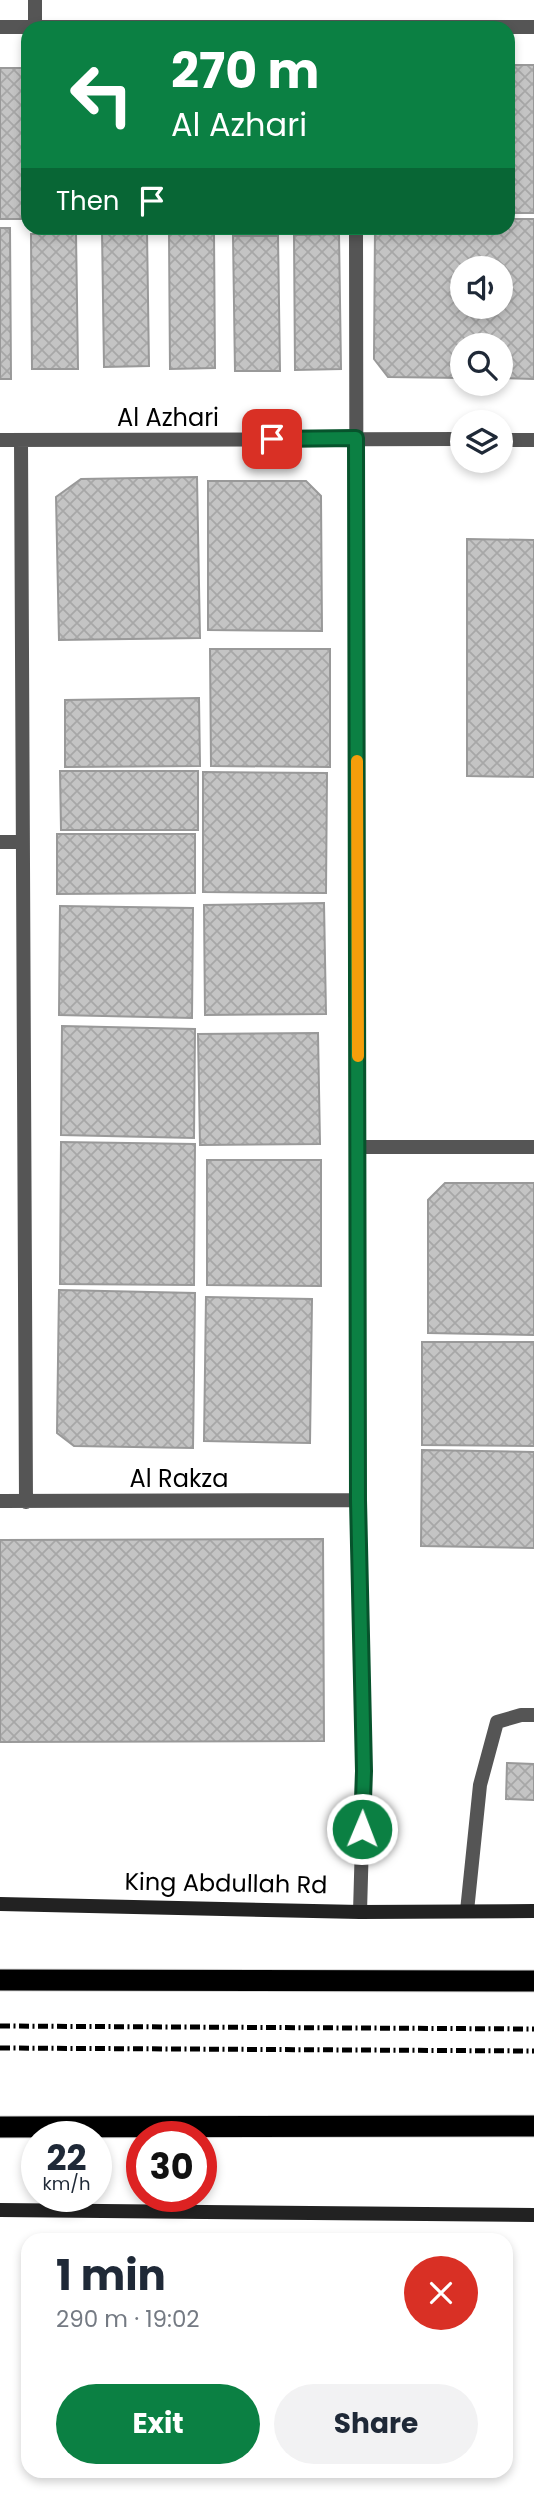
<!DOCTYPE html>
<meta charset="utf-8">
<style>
:root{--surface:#fff;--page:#f2f2f3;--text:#1f2937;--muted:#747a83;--accent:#0b8043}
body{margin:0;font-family:Poppins,sans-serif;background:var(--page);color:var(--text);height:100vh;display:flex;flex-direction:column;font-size:26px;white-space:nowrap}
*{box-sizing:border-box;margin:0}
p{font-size:23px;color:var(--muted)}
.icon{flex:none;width:38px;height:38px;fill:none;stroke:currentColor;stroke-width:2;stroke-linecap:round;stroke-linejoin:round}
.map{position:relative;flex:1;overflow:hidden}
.details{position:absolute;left:21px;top:2233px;width:492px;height:245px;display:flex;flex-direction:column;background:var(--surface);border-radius:21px;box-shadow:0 4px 10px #0003}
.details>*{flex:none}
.banner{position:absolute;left:21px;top:21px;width:494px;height:214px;border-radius:21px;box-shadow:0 4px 10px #0003;background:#0b8043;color:#fff;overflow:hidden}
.tools{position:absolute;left:450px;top:256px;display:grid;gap:14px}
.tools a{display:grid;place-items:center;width:63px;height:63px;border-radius:50%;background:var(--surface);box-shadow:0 4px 10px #0003;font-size:35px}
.speed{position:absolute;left:21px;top:2121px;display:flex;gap:14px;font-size:35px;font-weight:700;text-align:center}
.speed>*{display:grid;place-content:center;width:91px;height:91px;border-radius:50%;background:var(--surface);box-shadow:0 4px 10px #0003;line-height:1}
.speed small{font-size:18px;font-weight:400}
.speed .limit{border:10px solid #d22;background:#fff;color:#111}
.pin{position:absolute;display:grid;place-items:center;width:60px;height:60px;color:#fff;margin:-30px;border-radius:14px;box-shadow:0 4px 10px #0006}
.me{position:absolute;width:77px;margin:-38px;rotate:1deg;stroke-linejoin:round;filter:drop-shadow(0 0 5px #0008)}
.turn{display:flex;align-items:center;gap:24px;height:147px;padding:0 35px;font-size:32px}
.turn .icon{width:91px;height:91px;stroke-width:2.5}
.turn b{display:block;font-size:49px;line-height:60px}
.then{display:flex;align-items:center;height:66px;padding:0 35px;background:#0003;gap:14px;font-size:26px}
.round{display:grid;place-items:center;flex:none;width:74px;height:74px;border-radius:37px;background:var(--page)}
.overview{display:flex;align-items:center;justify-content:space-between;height:119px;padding:0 35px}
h1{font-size:42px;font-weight:700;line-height:52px}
.button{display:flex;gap:14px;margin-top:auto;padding:14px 35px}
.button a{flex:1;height:80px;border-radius:42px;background:var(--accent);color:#fff;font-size:28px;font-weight:700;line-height:80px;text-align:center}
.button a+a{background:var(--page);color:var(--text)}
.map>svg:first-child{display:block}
.building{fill:url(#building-cross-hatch);stroke:#999;stroke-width:2;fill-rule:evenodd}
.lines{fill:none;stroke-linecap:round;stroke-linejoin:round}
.highway-casing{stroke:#dbdbdb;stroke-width:23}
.lane{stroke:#555;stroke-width:14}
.street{stroke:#555;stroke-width:14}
.secondary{stroke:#222;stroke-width:14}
.highway{stroke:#000;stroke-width:21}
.rail{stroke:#000;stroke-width:5;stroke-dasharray:10 3.5 2 3.5;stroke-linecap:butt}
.route-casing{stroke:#07532c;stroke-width:18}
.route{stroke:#0b8043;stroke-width:12}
.slow{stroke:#f59e0b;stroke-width:12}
.labels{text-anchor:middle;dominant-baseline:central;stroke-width:6;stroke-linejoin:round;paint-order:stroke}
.street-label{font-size:24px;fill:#000;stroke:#fff}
</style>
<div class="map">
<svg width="534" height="2499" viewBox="0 0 534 2499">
<defs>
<pattern id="building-cross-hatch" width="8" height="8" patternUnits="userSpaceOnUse" patternTransform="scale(1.75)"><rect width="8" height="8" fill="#c4c4c4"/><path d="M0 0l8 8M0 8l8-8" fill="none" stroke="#a7a7a7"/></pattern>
</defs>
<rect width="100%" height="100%" fill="#fff"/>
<!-- building -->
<path class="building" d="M508,65H534V213H508Z
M0,68H28V219H0Z
M508,219H534V379L500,378V345H462V378L388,377L374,359L375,228H508ZM462,268H500V306H462Z
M0,228H10L11,379H0Z
M102,231H147L149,366L104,367Z
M76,233L78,369H32L31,234Z
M169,233H214L215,368L170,369Z
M339,234L341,369L295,370L294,235Z
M233,236H278L280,371H235Z
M197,477L200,638L59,640L56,497L81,479Z
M208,481H306L321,496L322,631L208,630Z
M467,539L534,540V777L467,776Z
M210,649H330V767L211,766Z
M199,698L200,766L65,767V700Z
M60,771H198V830H61Z
M203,772L327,773L326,893L203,892Z
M57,834H195V893L57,894Z
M324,903L326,1014L205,1015L204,905Z
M60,906L193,908L192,1018L59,1015Z
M62,1026L195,1029L194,1138L61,1135Z
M318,1033L320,1144L200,1145L198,1034Z
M61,1142L195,1144L194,1285L60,1284Z
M207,1160H321V1286L207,1285Z
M445,1183H534V1335L428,1333V1200Z
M59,1290L195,1293L193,1448L74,1446L57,1433Z
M206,1297L312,1299L310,1443L204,1441Z
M422,1342H534V1446L422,1445Z
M422,1450L534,1452V1548L421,1546Z
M323,1539L324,1741L0,1742V1540Z
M507,1763L534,1764V1800L506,1799Z"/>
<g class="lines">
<!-- highway casing -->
<g class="highway-casing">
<path id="highway" d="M0,1980L534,1981
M0,2127L534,2126"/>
</g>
<!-- lane -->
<path class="lane" d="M467,1911L480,1785L497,1722L521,1715H534"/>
<!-- street -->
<path class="street" d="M35,0V27
M0,27H534
M356,228L358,1500L364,1771L360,1912
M0,440L462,439
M21,440L26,1502
M500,440H534
M0,842H22
M358,1147H534
M0,1501L358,1500"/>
<!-- secondary -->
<path class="secondary" d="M0,1904L360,1912L534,1911
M0,2210L534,2215"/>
<!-- highway -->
<use href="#highway" class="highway"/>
<!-- rail -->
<path class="rail" d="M0,2026L534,2029
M0,2048L534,2051"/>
</g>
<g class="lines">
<!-- route casing -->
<g class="route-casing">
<path id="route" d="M272,439L356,438L358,1500L364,1771L362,1829"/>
</g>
<!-- route -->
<use href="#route" class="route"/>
<!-- slow -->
<path class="slow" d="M357,761L358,1056"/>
</g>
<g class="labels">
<!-- street labels -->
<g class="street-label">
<text x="168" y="417">Al Azhari</text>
<text x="179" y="1478">Al Rakza</text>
<text transform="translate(226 1883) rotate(1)">King Abdullah Rd</text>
</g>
</g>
</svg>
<div class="tools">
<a><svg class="icon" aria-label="sound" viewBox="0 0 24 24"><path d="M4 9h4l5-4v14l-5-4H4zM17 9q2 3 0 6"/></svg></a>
<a><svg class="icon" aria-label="search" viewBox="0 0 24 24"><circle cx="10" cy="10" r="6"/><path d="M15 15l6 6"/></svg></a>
<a><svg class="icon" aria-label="layers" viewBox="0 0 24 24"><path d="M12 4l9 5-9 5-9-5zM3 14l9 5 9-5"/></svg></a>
</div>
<div class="speed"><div>22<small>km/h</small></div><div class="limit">30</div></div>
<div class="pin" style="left:272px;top:439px;background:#d93025"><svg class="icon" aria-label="arrive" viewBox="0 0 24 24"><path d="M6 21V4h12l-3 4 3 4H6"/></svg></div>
<svg class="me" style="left:362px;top:1829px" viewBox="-20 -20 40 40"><circle r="17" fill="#0b8043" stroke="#fff" stroke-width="3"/><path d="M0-11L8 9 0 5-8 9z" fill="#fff"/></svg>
<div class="banner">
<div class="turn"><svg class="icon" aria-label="left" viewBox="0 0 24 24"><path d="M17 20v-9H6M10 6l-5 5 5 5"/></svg><div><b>270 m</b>Al Azhari</div></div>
<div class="then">Then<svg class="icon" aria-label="arrive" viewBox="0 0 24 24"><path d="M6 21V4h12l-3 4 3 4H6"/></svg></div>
</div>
<section class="details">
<div class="overview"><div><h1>1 min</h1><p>290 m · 19:02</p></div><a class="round" style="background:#d93025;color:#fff"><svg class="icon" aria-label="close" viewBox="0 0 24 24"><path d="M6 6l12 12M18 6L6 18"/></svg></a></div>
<div class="button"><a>Exit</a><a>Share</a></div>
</section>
</div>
